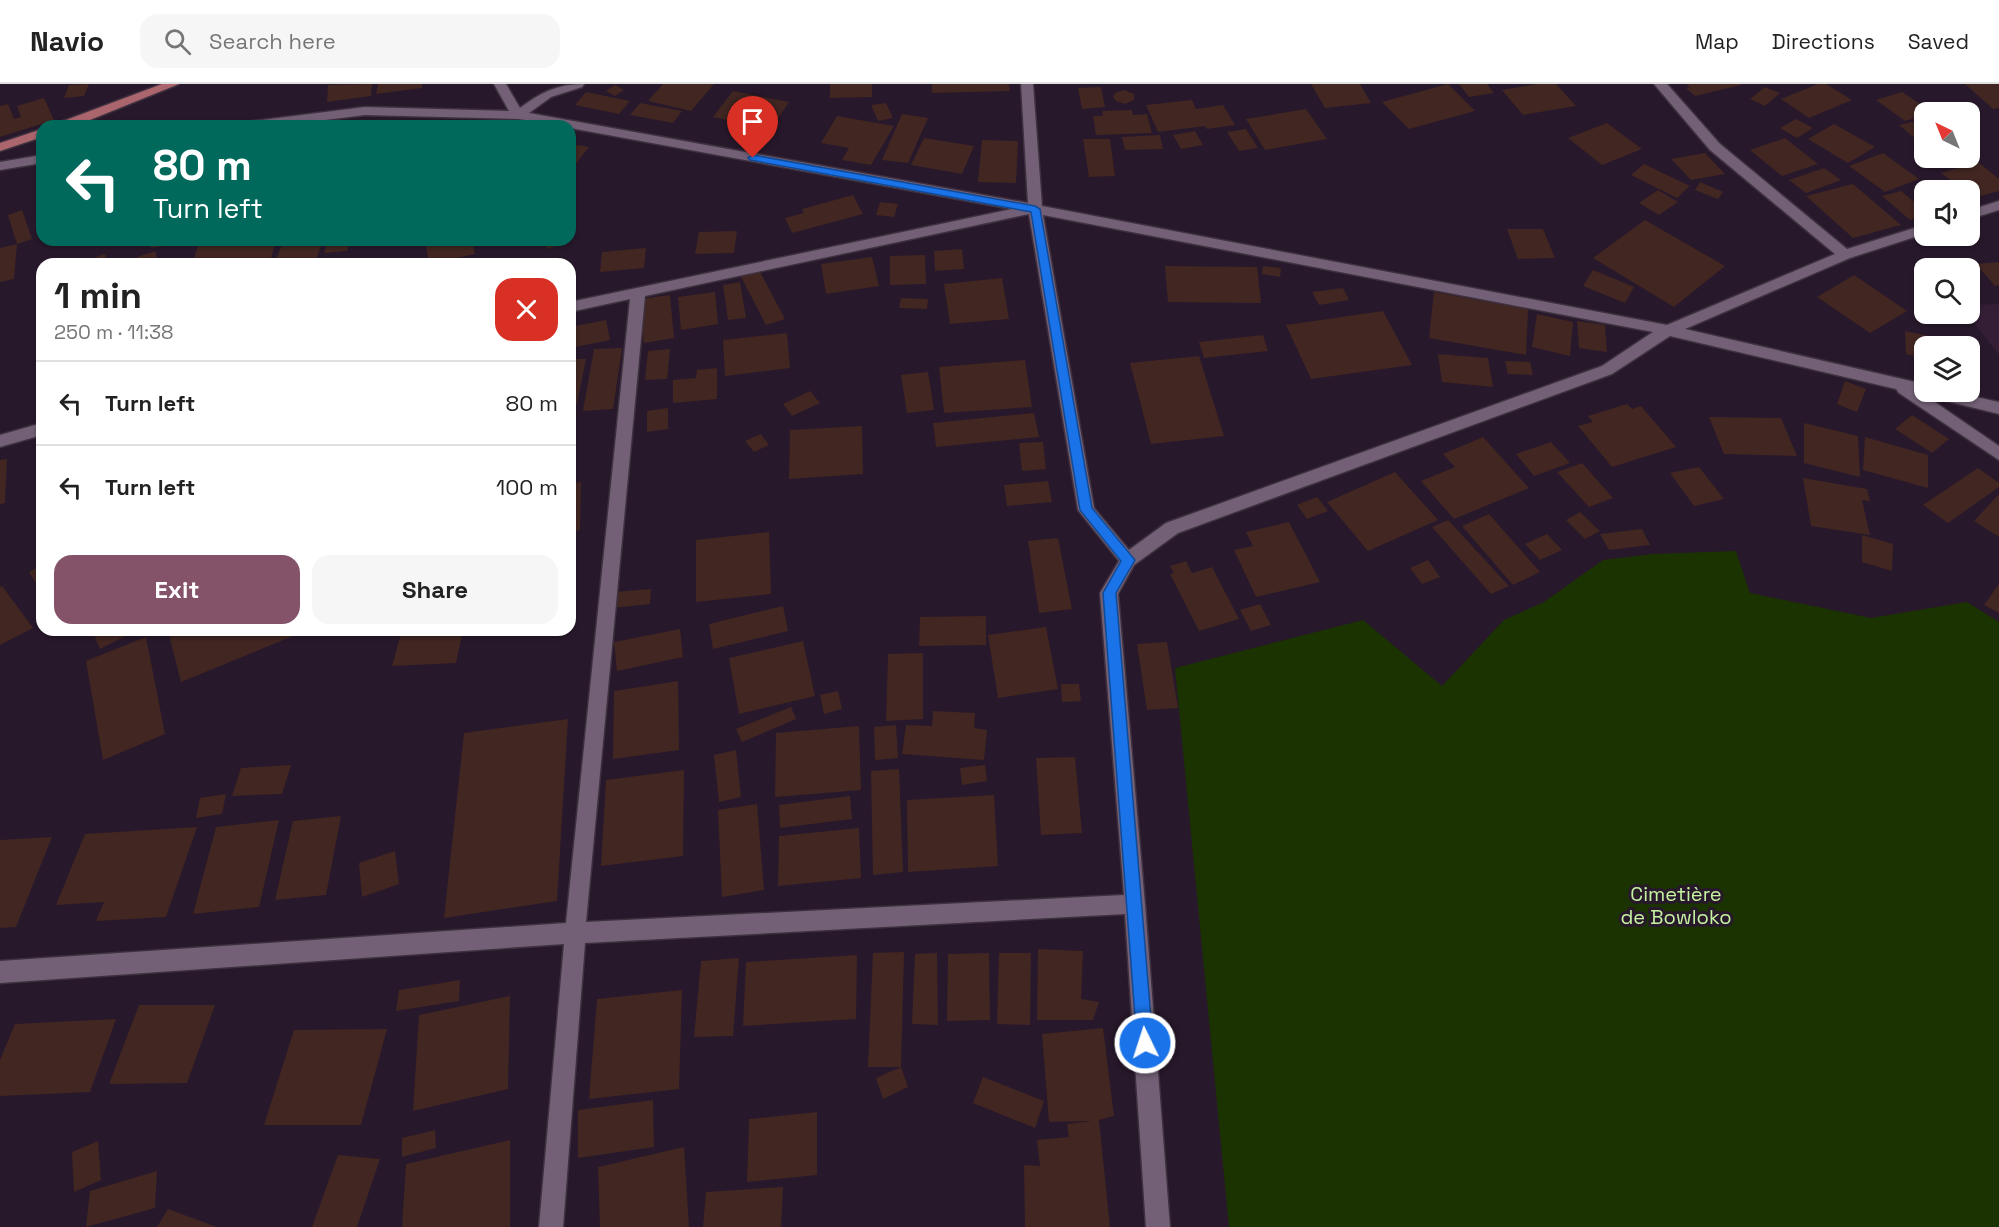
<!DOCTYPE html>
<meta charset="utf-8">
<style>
:root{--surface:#fff;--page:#f6f6f6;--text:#222;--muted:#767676;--line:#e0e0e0;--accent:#855369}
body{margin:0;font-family:"Space Grotesk",sans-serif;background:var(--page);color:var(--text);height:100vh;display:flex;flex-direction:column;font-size:22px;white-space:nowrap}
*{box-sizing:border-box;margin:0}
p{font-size:20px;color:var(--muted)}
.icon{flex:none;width:33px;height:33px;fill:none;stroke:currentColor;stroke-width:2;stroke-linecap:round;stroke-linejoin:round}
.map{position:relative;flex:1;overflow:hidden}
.panel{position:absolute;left:36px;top:174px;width:540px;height:378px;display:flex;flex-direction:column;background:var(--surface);border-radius:18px;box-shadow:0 2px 4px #0004}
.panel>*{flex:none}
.guide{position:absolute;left:36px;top:36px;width:540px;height:126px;border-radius:18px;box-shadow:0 2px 4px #0004;background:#00695c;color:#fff;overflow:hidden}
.needle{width:39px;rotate:317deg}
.controls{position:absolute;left:1914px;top:18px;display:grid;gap:12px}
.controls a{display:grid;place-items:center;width:66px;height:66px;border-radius:12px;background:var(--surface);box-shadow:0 2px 4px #0004;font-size:30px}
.pin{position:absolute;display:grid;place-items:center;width:51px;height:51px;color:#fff;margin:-62px -26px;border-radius:50% 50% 50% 0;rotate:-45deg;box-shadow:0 0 6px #0007}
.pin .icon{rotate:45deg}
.me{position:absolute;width:66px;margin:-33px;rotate:356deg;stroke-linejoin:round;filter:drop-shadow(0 0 4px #0008)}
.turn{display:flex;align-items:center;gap:21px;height:126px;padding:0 18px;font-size:27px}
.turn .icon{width:78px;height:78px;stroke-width:2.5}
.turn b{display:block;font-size:42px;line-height:51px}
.round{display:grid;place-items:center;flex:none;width:63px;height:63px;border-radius:18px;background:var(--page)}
.overview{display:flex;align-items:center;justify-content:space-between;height:102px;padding:0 18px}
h1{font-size:36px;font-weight:600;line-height:45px}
.cta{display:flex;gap:12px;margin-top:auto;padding:12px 18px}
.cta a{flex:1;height:69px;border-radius:18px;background:var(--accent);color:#fff;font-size:24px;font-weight:600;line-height:69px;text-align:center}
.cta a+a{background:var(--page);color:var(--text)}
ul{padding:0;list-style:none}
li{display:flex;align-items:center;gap:18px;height:84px;padding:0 18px;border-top:2px solid var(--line)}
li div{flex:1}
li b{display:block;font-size:22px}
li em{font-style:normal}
header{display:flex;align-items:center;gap:36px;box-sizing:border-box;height:84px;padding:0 30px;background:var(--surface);border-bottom:2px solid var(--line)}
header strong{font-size:28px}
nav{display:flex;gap:33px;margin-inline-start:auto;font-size:21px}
.search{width:420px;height:54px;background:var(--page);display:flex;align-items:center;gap:15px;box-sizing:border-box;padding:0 21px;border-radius:18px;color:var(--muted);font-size:22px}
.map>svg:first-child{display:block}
.built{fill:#331e36}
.green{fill:#1b3300}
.building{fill:#412622}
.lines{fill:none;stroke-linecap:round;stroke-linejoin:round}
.minor-casing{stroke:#3e313f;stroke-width:3}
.major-casing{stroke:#3e313f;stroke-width:3}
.minor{fill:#736076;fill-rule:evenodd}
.major{fill:#aa656d;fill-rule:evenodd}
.route{fill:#1a73e8;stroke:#114b97;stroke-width:1.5}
.labels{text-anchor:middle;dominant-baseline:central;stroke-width:6;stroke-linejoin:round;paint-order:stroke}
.park-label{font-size:20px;fill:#c5f3a0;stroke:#28182b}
</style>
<header>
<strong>Navio</strong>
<div class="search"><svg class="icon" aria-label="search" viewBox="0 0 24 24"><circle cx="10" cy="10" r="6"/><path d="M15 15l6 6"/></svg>Search here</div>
<nav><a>Map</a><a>Directions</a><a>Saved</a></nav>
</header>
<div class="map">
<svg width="1999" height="1143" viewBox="0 0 1999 1143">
<rect width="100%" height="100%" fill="#28182b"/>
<!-- built -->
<path class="built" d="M1999,220V271L1967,230H1970V221Z"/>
<!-- green -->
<path class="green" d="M1736,467L1750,509L1871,534L1967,518L1999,538V1143H1229L1175,584L1363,536L1442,602L1504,536L1544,518L1603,476L1653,470Z"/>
<!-- building -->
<path class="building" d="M89,0L84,12L64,14L69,1Z
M372,0L371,12L327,18L328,1Z
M378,0H422V4L376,10Z
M663,0H714L691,27L648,17Z
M830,0H872V13L830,14Z
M932,0H1009L1010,7L932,9Z
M1311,0H1360L1371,19L1325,24Z
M1448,0L1475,27L1409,45L1382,18Z
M1459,0H1487L1494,9L1469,13Z
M1537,0H1556L1576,22L1523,31L1502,6Z
M1686,0H1741V1L1695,12L1686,4L1690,3Z
M1818,0H1826L1852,16L1809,34L1781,15Z
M1965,0H1999V24L1993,25Z
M615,1L624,6L615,12L606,7Z
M1101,3L1105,23L1082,25L1078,4Z
M1765,3L1780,9L1765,22L1750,15Z
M1124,6L1134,10V16L1125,20L1116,17L1113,13L1115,9Z
M733,7L789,18L771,45L713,33Z
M586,8L630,17L619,30L575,21Z
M1902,8L1932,28H1924V31L1905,37L1876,16Z
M44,14L54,36L0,53V22L8,20L14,35L21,33L17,22Z
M1192,16L1196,25L1223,21L1235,41L1207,45L1205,42L1158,48L1146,21Z
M640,19L682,27L673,39L630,31Z
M886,19L893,34L878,37L871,21Z
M1306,25L1327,55L1265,66L1246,35Z
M1132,26L1133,31L1147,30L1152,49L1096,51L1093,32H1103L1102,27Z
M902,30L928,34L908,79L882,76Z
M837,32L894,42L871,81L842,76L849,64L821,59Z
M1796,35L1813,44L1797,54L1780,44Z
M1924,35V62L1899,41Z
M1607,39L1642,65L1602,81L1568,54Z
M1834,40L1875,63L1848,79L1808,55Z
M1246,45L1258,64L1239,67L1227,48Z
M1195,47L1203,61L1181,65L1173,51Z
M1160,51L1163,65L1125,66L1122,53Z
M924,54L974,62L962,90L911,81Z
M1785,54L1818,80L1782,92L1750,66Z
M1083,55H1110L1115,92L1089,93Z
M982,56L1018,57L1016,99L978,98Z
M570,60L589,63L570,87Z
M1705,69L1725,90L1691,96L1671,75Z
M1883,69L1919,95L1885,108L1849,82Z
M1978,78L1999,95V107L1973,114L1970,111V106H1964L1941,89Z
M1644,80L1690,102L1677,114L1631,91Z
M1824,84L1841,96L1806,109L1789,96Z
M1700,98L1723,108L1718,115L1695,106Z
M1853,100L1901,141L1853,154L1806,112Z
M1658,106L1678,118L1659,131L1639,119Z
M1901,107L1924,126V132L1910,136L1882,112Z
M853,111L863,130L792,149L785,134L804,129L802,125Z
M880,118L898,120L894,133L876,131Z
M22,126L32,155L17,160L8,131Z
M1645,136L1725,182L1674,223L1593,174Z
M1507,145H1543L1555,174L1518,175Z
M737,147L734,169L695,170L699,148Z
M152,156H175V160L151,164Z
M200,156H276L271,175L236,180H192Z
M284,156H323L316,176L275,177Z
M328,156H351L347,167L324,169Z
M425,156H472L475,170L429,180Z
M542,156H558L560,160L548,165Z
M17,160L14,195L0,198V164Z
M646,164L644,184L600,188L602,168Z
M962,165L964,185L935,187L934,167Z
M155,167L159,180H117Z
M105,170L108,180H76Z
M925,171L926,200L890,201V172Z
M872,173L879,202L826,210L821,180Z
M1999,178V201L1995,202L1976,180Z
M1165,182L1257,183L1261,219L1168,218Z
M1263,182L1281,184L1280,193L1262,190Z
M759,186L785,235L766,241L740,191Z
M1593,186L1634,203L1625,219L1583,202Z
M1854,191L1907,227L1870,249L1817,213Z
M1002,194L1009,235L950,240L944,200Z
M740,198L746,234L728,236L723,201Z
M1343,204L1349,216L1319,221L1312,208Z
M715,208L718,240L681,246L678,213Z
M1434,208L1528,225L1526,271L1429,254Z
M670,211L674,254L644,259L640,215Z
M901,214L928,215L927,225L899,224Z
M1383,227L1412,281L1311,295L1286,241Z
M1537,230L1573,238L1570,272L1532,263Z
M606,236L610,256L570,264V243Z
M1577,237L1605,241L1607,268L1579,264Z
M1905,247L1942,255L1943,262H1924V274L1906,270Z
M787,249L790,284L725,292L723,256Z
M1263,251L1268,267L1204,274L1199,258Z
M622,264L613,325L583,327L594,265Z
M670,265L667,295L645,296L648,267Z
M1438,270L1488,274L1493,303L1442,298Z
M1199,272L1224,352L1151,360L1130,279Z
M570,275H586L577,320H570Z
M1025,276L1032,323L944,329L939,283Z
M1505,277L1530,278L1533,291L1508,290Z
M717,284V315L673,319V296L696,294L697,286Z
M928,288L934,326L907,329L901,291Z
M1845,297L1866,305L1857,328L1837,320Z
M810,307L820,319L792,332L783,320Z
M1627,320L1632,325L1641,322L1676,363L1612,383L1578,342L1593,338L1588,332Z
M668,324V345L647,348V327Z
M1034,329L1039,353L936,363L933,339Z
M1912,331L1949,355L1932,369L1895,345Z
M1709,333L1781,334L1797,372L1724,370Z
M1804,339L1858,352L1860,393L1804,379Z
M862,342L863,390L789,395L790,346Z
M761,350L769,361L754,368L745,357Z
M1483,353L1529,404L1454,435L1421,397L1455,383L1443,370Z
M1865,353L1928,371V404L1863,386Z
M1043,358L1046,385L1022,387L1019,359Z
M1551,358L1570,379L1534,392L1516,370Z
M7,375L5,419L0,420V376Z
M1582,379L1613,414L1589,423L1557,388Z
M1699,383L1724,415L1694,422L1670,389Z
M1978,384L1999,399V403L1948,439L1923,421Z
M1395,388L1438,436L1368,467L1327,418Z
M1803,394L1867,405L1870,417L1862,416L1870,451L1811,442Z
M1048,397L1052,418L1007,422L1004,401Z
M581,398L580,446L570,448V400Z
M1999,410V453L1974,437Z
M1317,413L1328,427L1307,435L1297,421Z
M1580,428L1600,447L1585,455L1566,436Z
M1489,430L1540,488L1513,501L1462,442Z
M1448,436L1509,502L1491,510L1432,443Z
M1289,438L1320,498L1256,513L1234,466L1253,462L1246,448Z
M1642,445L1650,461L1609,466L1600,450Z
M769,448L771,510L696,518V456Z
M1547,450L1562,466L1540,476L1525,460Z
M1862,451L1893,460L1892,487L1862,478Z
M1058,454L1072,525L1039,529L1028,457Z
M1428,476L1440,493L1422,500L1410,484Z
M1186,477L1192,489L1212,483L1239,535L1199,547L1170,490L1174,489L1170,482Z
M42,481V509L29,488Z
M1999,500V529L1984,521Z
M2,502L33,544L0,561V503Z
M651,505L650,520L613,524L615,508Z
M1260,520L1271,541L1251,547L1240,526Z
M783,522L788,547L713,565L709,540Z
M986,532V561L919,562L920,533Z
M1046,543L1058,605L998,614L988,551Z
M680,545L683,573L617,587L614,558Z
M104,546H137L100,565L94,551Z
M168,546H291L293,552L181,598Z
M402,546H463L456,579L392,582Z
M146,553L165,650L103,676L86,577Z
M803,557L815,612L739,630L729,574Z
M1167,558L1178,624L1147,626L1137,560Z
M923,569V635L886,637L888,570Z
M678,597L679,666L613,675L614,607Z
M1061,600H1079L1081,617L1062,618Z
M838,607L842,625L824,630L820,611Z
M791,623L796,635L742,658L736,645Z
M933,627L975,629L974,644L987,646L984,676L902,670L906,641L932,642Z
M568,635L557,817L444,834L464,649Z
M896,641L898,674L875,676L874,643Z
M859,642L861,706L775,713L776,649Z
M736,666L741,713L719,718L714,671Z
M1075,673L1082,749L1041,751L1036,674Z
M291,681L282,710L232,712L241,684Z
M985,681L987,697L962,701L960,684Z
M899,685L903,788L873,791L871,687Z
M684,686L683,772L601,782L606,696Z
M226,710L222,730L196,734L200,714Z
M994,711L998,782L908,788L907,716Z
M850,712L852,735L780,744L779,721Z
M757,720L764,806L722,813L718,726Z
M341,732L326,811L275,816L293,737Z
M279,736L259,823L193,830L216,743Z
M197,743L166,833L96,837L104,818L56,821L85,750Z
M859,744L861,794L778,802L779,752Z
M52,753L16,843L0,844V756Z
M395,767L399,800L362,813L359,779Z
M1038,865L1083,867L1081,915L1099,918L1093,936H1037Z
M904,868L901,983H868L873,869Z
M937,869L938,941L912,940L915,870Z
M989,869L990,936L947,937L948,870Z
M999,869H1031L1030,941L997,940Z
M857,871L856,935L743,942L746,878Z
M739,874L733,952L694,953L701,877Z
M460,896L459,917L396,927L399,906Z
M682,906L679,1005L589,1015L597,915Z
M510,912L508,1005L413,1027L419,931Z
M139,921H215L187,999L109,1000Z
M116,935L90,1008L0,1012V976L15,940Z
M1103,944L1114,1032L1099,1036L1110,1143H1025L1024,1081L1040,1082L1037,1056L1069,1053L1067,1040L1092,1037L1049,1038L1042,950Z
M387,945L361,1041H264L294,946Z
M901,983L908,1003L883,1015L876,994Z
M983,993L1044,1017L1035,1044L973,1019Z
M653,1016L654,1063L578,1074V1026Z
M817,1028V1091L747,1098L749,1035Z
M435,1046L436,1064L402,1073V1054Z
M510,1056V1143H402L406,1080Z
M98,1057L101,1096L74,1108L72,1068Z
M684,1063L689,1143H600L598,1083Z
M338,1071L380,1075L357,1143H312Z
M157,1087L155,1124L86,1143L90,1107Z
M783,1103L781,1143H703L706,1108Z
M168,1125L217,1143H157Z"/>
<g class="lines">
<!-- minor casing -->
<g class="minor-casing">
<path id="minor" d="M494,0H506L520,24C541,8 558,0 584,0L582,3L551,13L529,29L1028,119L1021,0H1033L1042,122L1667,241L1835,170L1710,66L1654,0H1667L1720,60L1847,165L1924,141V150L1850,174L1685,245L1924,300V308H1953L1999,318V330L1926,312L1999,362V376L1899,309L1896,305L1670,252L1612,290L1178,449L1134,481L1118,510L1145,820L1170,1143H1146L1125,830L585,859L563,1143H539L564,860L0,899V877L566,839L630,215L570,228V218L1012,125L570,44V42L518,35L365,31L278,42H241L247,38L365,23L509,27ZM1029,130L1078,426L1119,477L1100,509L1124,811L586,838L645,212ZM1043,131L1653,248L1602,282L1166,439L1129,466L1094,424Z
M42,71V79L0,86V78Z
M1999,117V126L1970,135V126Z
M42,339V351L0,363V351Z"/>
</g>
<!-- major casing -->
<g class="major-casing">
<path id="major" d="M162,0H179L75,42H57L58,39Z
M42,45V53L0,67V59Z"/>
</g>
<!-- minor -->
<use href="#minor" class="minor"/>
<!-- major -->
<use href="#major" class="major"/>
</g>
<!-- route -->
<path class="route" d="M753,71L1035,122L1040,125L1092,424L1135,476L1116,509L1153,959L1151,964L1145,967L1139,964L1137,959L1103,509L1121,477L1080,426L1031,128L750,76L748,74Z"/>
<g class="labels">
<!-- park labels -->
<g class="park-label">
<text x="1676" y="810">Cimetière<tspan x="1676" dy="23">de Bowloko</tspan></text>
</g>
</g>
</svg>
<div class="controls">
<a><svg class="needle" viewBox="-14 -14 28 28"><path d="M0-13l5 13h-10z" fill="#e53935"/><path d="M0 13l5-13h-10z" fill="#767676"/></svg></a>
<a><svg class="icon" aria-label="sound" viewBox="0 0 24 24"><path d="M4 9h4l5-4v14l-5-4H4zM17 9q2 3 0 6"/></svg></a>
<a><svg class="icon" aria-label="search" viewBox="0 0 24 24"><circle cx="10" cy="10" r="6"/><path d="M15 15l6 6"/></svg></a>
<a><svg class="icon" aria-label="layers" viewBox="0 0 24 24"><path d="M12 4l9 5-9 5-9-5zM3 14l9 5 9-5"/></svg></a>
</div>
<div class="pin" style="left:753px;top:74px;background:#d93025"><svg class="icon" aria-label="arrive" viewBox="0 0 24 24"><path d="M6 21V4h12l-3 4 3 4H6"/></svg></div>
<svg class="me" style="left:1145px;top:959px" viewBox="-20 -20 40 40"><circle r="17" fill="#1a73e8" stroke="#fff" stroke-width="3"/><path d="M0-11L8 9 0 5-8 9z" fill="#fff"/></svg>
<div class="guide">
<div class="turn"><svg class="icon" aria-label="left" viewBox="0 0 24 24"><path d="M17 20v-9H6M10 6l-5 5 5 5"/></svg><div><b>80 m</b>Turn left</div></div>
</div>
<section class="panel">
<div class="overview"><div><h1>1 min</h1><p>250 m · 11:38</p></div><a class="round" style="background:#d93025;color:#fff"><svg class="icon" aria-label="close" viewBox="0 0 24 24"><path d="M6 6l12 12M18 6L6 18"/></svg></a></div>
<ul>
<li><svg class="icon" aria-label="left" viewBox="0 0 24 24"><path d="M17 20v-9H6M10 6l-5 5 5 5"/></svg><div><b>Turn left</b></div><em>80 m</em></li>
<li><svg class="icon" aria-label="left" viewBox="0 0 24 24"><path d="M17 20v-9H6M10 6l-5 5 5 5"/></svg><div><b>Turn left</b></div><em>100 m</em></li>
</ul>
<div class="cta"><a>Exit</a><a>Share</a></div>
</section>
</div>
